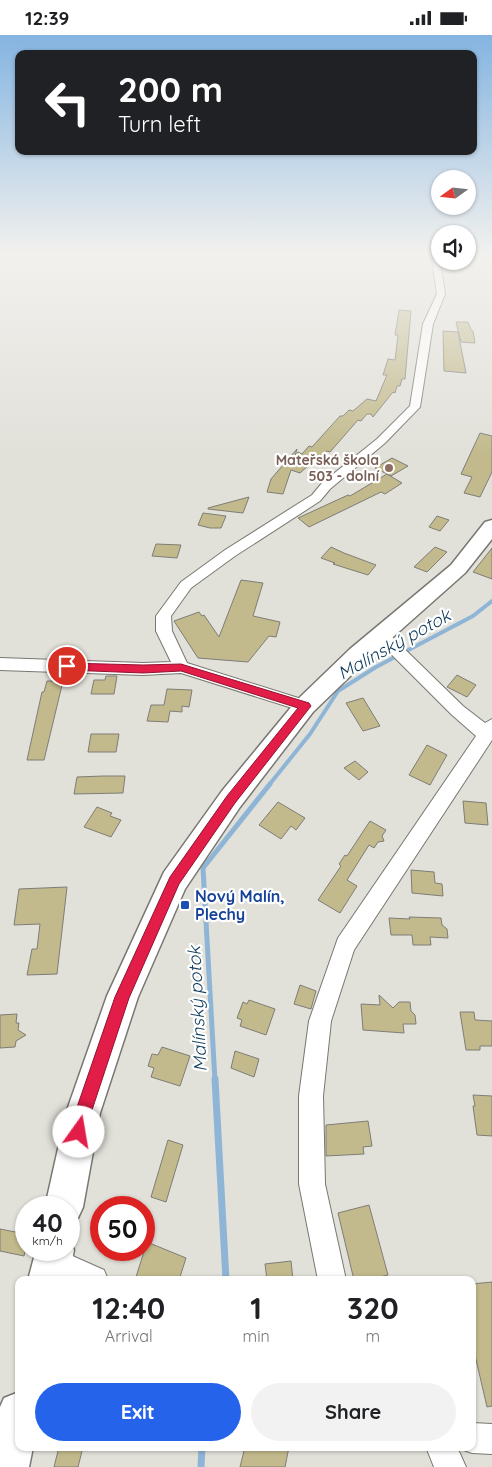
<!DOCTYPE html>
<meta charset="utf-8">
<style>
:root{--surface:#fff;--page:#f2f2f2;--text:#202124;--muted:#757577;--accent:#2563eb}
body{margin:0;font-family:Quicksand,sans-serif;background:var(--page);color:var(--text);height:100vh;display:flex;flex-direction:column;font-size:19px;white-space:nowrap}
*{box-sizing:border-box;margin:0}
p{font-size:16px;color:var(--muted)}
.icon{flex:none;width:28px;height:28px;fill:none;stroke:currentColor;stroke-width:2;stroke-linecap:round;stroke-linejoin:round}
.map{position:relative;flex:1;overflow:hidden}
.side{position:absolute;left:15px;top:1241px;width:461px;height:175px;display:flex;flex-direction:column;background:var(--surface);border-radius:10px;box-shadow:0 1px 4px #0004}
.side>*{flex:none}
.hud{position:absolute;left:15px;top:15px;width:462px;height:105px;border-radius:10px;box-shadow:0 1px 4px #0004;background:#202124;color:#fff;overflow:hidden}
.needle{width:32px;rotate:255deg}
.tools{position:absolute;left:431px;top:135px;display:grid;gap:10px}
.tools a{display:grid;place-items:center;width:45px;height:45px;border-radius:50%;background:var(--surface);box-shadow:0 1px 4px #0004;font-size:25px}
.speed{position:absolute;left:15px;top:1161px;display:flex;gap:10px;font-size:25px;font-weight:700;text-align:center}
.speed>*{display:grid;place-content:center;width:65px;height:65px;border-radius:50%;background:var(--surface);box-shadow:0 1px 4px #0004;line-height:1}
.speed small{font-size:12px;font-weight:400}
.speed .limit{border:8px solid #d22;background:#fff;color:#111}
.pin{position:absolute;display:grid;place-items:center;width:42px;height:42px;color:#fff;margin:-21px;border:2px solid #fff;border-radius:50%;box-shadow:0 1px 5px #0007}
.me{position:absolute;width:55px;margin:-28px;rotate:13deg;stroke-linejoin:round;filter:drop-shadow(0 0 4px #0008)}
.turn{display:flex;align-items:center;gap:18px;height:105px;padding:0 20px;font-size:22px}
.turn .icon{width:65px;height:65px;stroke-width:2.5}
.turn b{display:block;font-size:35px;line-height:42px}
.eta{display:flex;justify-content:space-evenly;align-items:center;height:85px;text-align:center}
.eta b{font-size:30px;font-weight:700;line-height:35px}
.button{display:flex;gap:10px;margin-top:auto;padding:10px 20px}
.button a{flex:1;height:58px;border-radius:30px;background:var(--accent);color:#fff;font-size:20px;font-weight:700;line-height:58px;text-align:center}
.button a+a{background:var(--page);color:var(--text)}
.status{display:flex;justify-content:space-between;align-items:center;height:35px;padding:0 25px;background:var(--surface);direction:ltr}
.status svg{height:14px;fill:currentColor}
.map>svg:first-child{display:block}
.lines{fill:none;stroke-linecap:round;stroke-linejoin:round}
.stream-far2{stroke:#8fb5d6;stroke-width:4}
.stream-far1{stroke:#8fb5d6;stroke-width:5}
.stream{stroke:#8fb5d6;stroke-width:7}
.building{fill:#c2ba8c;stroke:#7e7d77}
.minor-casing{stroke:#787771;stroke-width:2}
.secondary-casing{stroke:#787771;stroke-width:3}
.minor{fill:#fff;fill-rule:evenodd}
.secondary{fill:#fff;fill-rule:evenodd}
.route{fill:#e11d48;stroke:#92132f}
.education-dot{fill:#8d6e63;stroke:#fff;stroke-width:2}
.transit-dot{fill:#1a4fb4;stroke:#fff;stroke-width:2}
.labels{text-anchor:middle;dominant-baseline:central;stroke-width:4.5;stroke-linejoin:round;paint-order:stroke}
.far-education-label{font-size:14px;font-weight:bold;fill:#785e54;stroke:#fff;text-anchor:end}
.transit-label{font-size:16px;font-weight:bold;fill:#164399;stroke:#fff;text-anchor:start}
.water-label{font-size:18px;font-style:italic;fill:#103c5d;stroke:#fff}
</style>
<div class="status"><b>12:39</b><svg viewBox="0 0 49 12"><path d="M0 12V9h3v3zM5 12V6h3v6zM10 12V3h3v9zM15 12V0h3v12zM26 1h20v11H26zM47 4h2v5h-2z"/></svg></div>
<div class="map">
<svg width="492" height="1432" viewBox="0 0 492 1432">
<rect width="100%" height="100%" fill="#e1e0d9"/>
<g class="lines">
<!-- stream-far2 -->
<path class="stream-far2" d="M269,750L310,699L338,656L376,632L473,581L492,566"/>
<!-- stream-far1 -->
<path class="stream-far1" d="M215,1046L203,833L270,749"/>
<!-- stream -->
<path class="stream" d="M215,1044L226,1245
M201,1432L202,1412"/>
</g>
<!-- building -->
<path class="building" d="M399,275L411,276L405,344H402L400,351H397L395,358L393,357L373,382L371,379H367L361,386L358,385L330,417L327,416L320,424L317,423L300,438L291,435L283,459L267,457L271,444L297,414L295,421L298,417L302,419L309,411L312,412L340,381H343L349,375L353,376L367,364L376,366L387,340H383L388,324L395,325L398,300H395Z
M456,287H468L471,295L473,296L475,308L461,307Z
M443,296L458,297L466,338L444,336Z
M480,398L492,401V437L480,462L464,458L472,442L461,439Z
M392,423L408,431L391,441L375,433Z
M387,439L402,448L385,459L381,457L309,492L298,483L348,460L350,461Z
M249,462L243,478L208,474V473Z
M203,478L226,481L221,493H210L198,490Z
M437,481L449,485L440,496L429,492Z
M156,509L181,510L177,523L152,521Z
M331,512L344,518L376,530L368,540L333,529L335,528L321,523Z
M435,512L447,517L427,537L414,532Z
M492,513V544L473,537Z
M241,545L263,548L253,581L280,587L276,602L269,601L248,627L198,623L174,586L199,577L202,581L204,580L219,602Z
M457,640L476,650L467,662L447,652Z
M106,641H117L114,659H91L94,645H105Z
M47,646H63L44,725H27L42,657H44Z
M167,654L192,655L189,672L182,671V677L170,676L168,687L147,686L151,670H164Z
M363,663L380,691L363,696L346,668Z
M91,699H119L116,717H88Z
M427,710L447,720L430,750L409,740Z
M355,726L368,737L359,745L344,733Z
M103,741H125L123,758L74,759L77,742Z
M463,766L486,768L488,790L465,788Z
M278,767L305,783L296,795L291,791L281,804L259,790Z
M97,772L112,778L110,781L121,785L111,802L84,792Z
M370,786L386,795L382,801L384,806L378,807L374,813L369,810L347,845L357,851L340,878L318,865L341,831L339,829L345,820L347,821Z
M411,835L434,837L435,848L442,849L443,861L412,858Z
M67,852L57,939L27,940L32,914H37L40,889L14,890L19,854Z
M409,882L441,883L442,890L447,894L448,903L430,902L431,910H413L412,900H391L389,883L410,884Z
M300,950L316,956L311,974L294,969Z
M379,960L393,973L399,967H410L411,976L415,980L416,989H403L404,998L363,995L361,969L380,970Z
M249,965L275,974L266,1000L240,991L242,985L237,983L243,967L247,969Z
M460,977H474L475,985L492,986V1011H480V1015H466Z
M17,979L16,988H19L18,995L26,1000L16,1006L15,1012L0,1013V980Z
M162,1012L190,1021L180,1051L151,1042L154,1033L148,1031L152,1019L158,1020Z
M235,1016L259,1024L254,1042L231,1033Z
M473,1060L492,1061V1101L477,1100L473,1071H475Z
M368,1086L372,1111L363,1112L364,1119L326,1121V1090Z
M168,1105L183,1110L166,1167L151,1162Z
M369,1170L388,1240L366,1245H354L338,1178Z
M0,1194L26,1199V1211L24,1221L0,1216Z
M147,1207L186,1223L179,1245H142L136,1242Z
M291,1226L293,1245H267L265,1229Z
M492,1247V1371L487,1372L472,1307V1249Z
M59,1412H83L78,1432H54Z
M245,1412H289L285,1432H240Z"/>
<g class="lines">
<!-- minor casing -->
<g class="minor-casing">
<path id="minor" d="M431,219H439L445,259L433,289L420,372L385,408L330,454L320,466L235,521L191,553L171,581L172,596L187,628L311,667L313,671L311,675L305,677L181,638L143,640L0,635V623L143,628L171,627L156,596V581L181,547L225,515L312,460L322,448L377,404L410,371L423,289L437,259Z
M381,595L386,596L463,671L485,688L492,684V705L354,915L331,986L323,1061L325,1149L346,1245H318L299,1149V1061L309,986L338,903L476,701L451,679L376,604L373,600L376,596Z
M47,1215H59L104,1235L108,1245H63L43,1236L39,1226L43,1216Z
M472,1388L492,1389V1419L472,1418L461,1414L472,1412Z
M426,1412H457L466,1432H434Z"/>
</g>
<!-- secondary casing -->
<g class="secondary-casing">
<path id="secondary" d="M492,485V504L465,538L366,626L313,677L240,772L185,854L138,962L100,1078L83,1172L77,1185L69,1189V1172H45L66,1078L107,961L164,837L222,756L297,665L350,614L451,530L485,487Z
M69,1202L74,1215L68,1245H28L36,1215H69Z
M19,1357V1412H33L29,1432H0V1372L4,1363Z"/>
</g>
<!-- minor -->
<use href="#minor" class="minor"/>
<!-- secondary -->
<use href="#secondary" class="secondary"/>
</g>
<!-- sky -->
<linearGradient id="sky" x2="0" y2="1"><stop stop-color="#84b4e1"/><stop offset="0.52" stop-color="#f2f1ee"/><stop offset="1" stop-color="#f2f1ee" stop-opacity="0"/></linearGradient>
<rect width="492" height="420" fill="url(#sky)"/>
<!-- route -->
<path class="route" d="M67,628L143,630L181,629L309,668L311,671L235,768L179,849L129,963L91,1078L85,1102L79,1105L74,1102L71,1097L75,1078L115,962L170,842L227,761L298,673L181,636L143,638L67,635L62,631Z"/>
<!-- markers -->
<circle class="education-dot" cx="389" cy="433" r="5"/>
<rect class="transit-dot" x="180" y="865" width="10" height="10" rx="2.5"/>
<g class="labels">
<!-- far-education labels -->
<g class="far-education-label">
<text x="379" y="425">Mateřská škola<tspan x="379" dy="16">503 - dolní</tspan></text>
</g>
<!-- transit labels -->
<g class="transit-label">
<text x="195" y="861">Nový Malín,<tspan x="195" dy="18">Plechy</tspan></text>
</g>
<!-- water labels -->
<g class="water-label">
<text transform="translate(394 609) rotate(-29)">Malínský potok</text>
<text transform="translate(197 974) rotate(-93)">Malínský potok</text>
</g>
</g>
</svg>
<div class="tools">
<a><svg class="needle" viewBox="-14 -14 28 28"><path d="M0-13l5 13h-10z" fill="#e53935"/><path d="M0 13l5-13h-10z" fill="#757577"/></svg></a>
<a><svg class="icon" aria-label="sound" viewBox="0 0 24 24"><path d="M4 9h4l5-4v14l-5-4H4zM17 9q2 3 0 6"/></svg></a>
</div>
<div class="speed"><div>40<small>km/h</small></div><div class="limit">50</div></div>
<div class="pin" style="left:67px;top:631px;background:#d93025"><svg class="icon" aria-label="arrive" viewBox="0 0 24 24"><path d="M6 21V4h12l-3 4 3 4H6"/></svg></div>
<svg class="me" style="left:79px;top:1097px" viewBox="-20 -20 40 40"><circle r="19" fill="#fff"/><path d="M0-13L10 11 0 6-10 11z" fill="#e11d48"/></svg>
<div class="hud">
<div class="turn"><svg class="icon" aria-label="left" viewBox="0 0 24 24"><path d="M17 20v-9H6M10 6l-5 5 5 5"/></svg><div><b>200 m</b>Turn left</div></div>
</div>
<section class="side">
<div class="eta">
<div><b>12:40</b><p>Arrival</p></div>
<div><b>1</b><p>min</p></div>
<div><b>320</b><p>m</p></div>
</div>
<div class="button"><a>Exit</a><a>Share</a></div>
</section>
</div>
